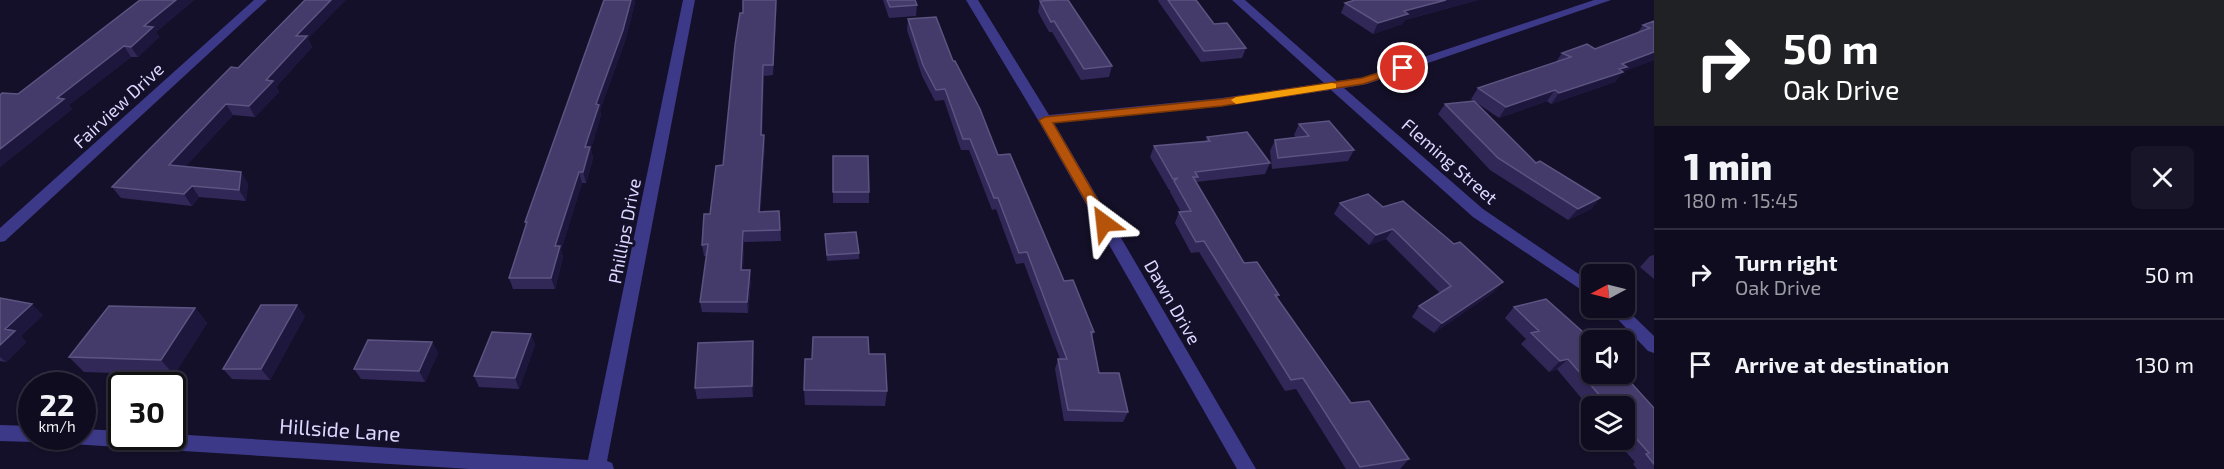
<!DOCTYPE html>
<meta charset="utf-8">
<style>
:root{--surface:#0f0c1f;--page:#181528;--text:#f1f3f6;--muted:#9b9ba4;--line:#2f2c3d}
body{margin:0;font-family:"Exo 2",sans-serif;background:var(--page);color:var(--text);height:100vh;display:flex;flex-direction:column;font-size:22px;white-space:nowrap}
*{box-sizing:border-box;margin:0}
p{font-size:20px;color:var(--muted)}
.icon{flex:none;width:33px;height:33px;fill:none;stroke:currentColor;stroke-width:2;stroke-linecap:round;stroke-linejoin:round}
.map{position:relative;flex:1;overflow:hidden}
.sheet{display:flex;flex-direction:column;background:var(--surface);width:570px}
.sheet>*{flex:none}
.guide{background:#202124;color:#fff;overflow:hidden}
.needle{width:39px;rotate:263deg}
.tools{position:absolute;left:1581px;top:264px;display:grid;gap:12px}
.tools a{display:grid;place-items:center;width:54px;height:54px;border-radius:9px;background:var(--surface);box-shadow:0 2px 4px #0004,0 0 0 2px var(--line);font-size:30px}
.speed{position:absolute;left:18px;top:372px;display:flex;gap:12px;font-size:30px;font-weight:700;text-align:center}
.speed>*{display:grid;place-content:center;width:78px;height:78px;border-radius:50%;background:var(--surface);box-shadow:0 2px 4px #0004,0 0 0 2px var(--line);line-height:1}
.speed small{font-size:15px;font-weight:400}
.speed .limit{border:3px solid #111;border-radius:9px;background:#fff;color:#111}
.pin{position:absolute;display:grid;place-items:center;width:51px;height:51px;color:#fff;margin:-26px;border:3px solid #fff;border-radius:50%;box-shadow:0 2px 6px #0007}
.me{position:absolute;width:66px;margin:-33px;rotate:330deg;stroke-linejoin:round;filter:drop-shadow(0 0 4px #0008)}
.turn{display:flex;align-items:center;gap:21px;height:126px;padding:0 30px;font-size:27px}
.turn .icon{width:78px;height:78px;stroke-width:2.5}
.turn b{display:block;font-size:42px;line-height:51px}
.round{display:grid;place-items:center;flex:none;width:63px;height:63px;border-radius:9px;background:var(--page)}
.summary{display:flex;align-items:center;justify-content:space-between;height:102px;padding:0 30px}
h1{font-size:36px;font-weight:800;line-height:45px}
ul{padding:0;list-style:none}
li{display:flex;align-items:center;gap:18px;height:90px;padding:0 30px;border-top:2px solid var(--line)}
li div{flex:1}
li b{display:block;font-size:22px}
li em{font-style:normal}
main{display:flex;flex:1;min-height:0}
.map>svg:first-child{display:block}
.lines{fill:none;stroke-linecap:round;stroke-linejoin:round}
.street{fill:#3d3989;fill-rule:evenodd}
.wall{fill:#322858}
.shaded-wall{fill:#1e173d}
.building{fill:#443b6a;stroke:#5c5481;stroke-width:1.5}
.route{fill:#b45309;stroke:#753606;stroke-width:1.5}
.slow{fill:#f59e0b}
.labels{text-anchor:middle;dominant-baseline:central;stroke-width:6;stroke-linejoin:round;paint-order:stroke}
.street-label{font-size:18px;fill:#ddd8ff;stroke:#141029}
.near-street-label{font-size:21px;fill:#ddd8ff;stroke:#141029}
</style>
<main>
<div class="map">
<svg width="1654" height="469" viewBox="0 0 1654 469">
<rect width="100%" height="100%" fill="#141029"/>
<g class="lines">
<!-- street -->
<path class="street" d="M254,0H267L5,241L0,242V228Z
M683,0H695L607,461L612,463L614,469H470L71,444L65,442L62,436H82V429L122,431V436H172V434L588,460Z
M966,0H978L1049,115L1222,98L1324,83L1232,0H1245L1337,81L1361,78L1594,0H1611L1367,84L1344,88L1483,209L1592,283V297L1473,217L1331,90L1222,106L1054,123L1256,469H1237L1038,120Z
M1624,307L1654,336V353L1648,351L1607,308Z
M0,425L32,426V436H40L32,442L0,441Z"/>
</g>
<!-- wall -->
<path class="wall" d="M140,0H194L156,32L159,37L138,57H131L69,105L72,109L0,167V95L18,94Z
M604,0H635V3L625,41L600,110L601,115L591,149L593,158L586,183H582L561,250L563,257L555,289H513L509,278L526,226L525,222Z
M777,0L773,75L764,76L762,135L765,146L760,212L779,211L781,241L744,242L743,270L751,281L748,313L702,312L700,302L707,256H704L702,245L723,165L743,13Z
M883,0H915L917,5L916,16L889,18Z
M1158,0H1196L1214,24L1246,48L1242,58L1201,62L1158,1Z
M1355,0H1478L1405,20L1402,24L1373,34L1341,13L1345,3Z
M1040,1L1112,66L1109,77L1081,80L1052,32H1049L1038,12Z
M908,19L953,61L998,155L1064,281L1094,332L1092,337L1099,373L1128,412L1123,422L1064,421L1055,369L1058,359H1060L1024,263L1016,264L996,209L992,210L969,150H961L944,100L935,101L922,76L907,30Z
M1654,21V60L1623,71L1615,82L1551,104L1547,101L1499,118L1471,99L1478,88L1556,62L1562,53L1595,49L1638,32L1643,25Z
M308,39L312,47L276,87L279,92L255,117L233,115L185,167L248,183L246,201L199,197L192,206L121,198L112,187L238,68Z
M1445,104L1536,163L1600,198L1591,209L1568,220L1490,170L1438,114Z
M1299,124L1354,150L1348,161L1272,169L1270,151L1275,140L1296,138L1294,135Z
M1207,137L1270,163L1265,174L1196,182L1244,263L1279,295L1277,298L1351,403L1409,459L1400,469H1346L1296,389L1285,391L1199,252L1191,253L1175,223L1179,212H1181L1170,192V190H1169L1150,157L1154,146L1206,141Z
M833,156L869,192V203H833Z
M1340,203L1383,207L1494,292L1434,333L1412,317L1419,306L1440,293L1386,239L1369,245L1334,214Z
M825,234L859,253V259L827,261Z
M1654,255V279L1640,267L1650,256Z
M0,298L43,315L21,336L26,342L6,362L0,361Z
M1514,307L1654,408V469H1637L1633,464L1635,462L1615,440H1624V406H1592V411L1557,369L1549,372L1521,344L1526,339L1505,318Z
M195,308L207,323L174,375L84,372L69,357Z
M305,316L270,380L232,379L223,369Z
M531,334L535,345L519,389L479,387L474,376Z
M432,342L438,353L425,382L361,379L354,369Z
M754,352L753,397L697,399L695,388Z
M869,354L887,391L885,406L805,405L804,390Z"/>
<!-- shaded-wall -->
<path class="shaded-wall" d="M176,0H194L156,32L159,37L138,57L131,47L144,26Z
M331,0H346L308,39L312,47L276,87L279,92L255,117L249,106L296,36Z
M631,0H635V3L625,41L600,110L601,115L591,149L593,158L586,183L583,172L585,147L596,104Z
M776,0H777L773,75V65Z
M1446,0H1478L1405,20L1402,24L1373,34L1378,23L1404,11Z
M124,46L131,57L69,105L72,109L0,167V149L57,98Z
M1654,52V60L1623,72L1615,82L1551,104L1559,93L1622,64Z
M763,65L764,76L762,146L761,135Z
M1555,90L1547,101L1499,118L1506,107Z
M226,104L233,115L177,176L169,165Z
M764,135L765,146L760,223L759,212Z
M241,172L248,183L246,201L239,190Z
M579,172L582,183L561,250L563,257L555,289L551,278L555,246Z
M192,186L199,197L192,206L184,194Z
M1600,198L1591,209L1568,220L1578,209Z
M1393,229L1386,239L1369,245L1376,235Z
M743,231L744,242L743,281L741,270Z
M750,270L751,281L748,313L747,302Z
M1503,282L1494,292L1434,333L1442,323Z
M32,304L43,315L21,336L26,342L6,362L0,357V345L5,329Z
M297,305L305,316L270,380L261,369Z
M195,308L207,323L174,375L161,360Z
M531,334L535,345L519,389L515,378Z
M753,341L754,352L753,397L752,386Z
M432,342L438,353L425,382L419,371Z
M1568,359L1557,369L1549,372L1560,361Z"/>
<!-- building -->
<path class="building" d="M140,0H176L144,26L153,27L131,47L124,46L57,98L64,99L0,149V95L2,93L18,94Z
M305,0H331L296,36H307L266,80L273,81L249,106L226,104L169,165L241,172L239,190L192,186L184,194L112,187L231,67L238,68Z
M604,0H631L623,30L596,104L599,105L585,147H590L583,172H579L555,246H560L551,278H509L527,222H525Z
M743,0H776L773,65H763L761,135H764L759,212L779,211L780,230L743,231L741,270H750L747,302H700L708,244L702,245L704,214H710L716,166L723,165L735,45L740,13H743Z
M887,0H915L917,5L890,7Z
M1058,0H1068L1112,66L1084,69L1054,21L1051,22L1040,1Z
M1168,0H1196L1214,24L1227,23L1246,48L1204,51Z
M1355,0H1446L1404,11L1408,14L1378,23L1345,3Z
M936,17L953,61H955L980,109L998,155L1010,154L1064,281L1073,280L1094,332H1091L1099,373H1119L1128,412L1068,410L1058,359H1067L1027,252L1019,253L998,198H994L970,139H963L945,89L936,90L923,65L908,19Z
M1654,21V52L1622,64L1627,67L1619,69L1623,72L1559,93L1555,90L1506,107L1478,88L1571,57L1562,53L1587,44L1595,49L1650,28L1643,25Z
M1474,101L1536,163L1540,161L1600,198L1578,209L1498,158L1445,104Z
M1329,121L1354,150L1278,158L1275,140L1309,136L1299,124Z
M1247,132L1270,163L1195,172L1198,177H1193L1244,263L1257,262L1279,295H1275L1351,403L1369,401L1409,459L1360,467L1303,378L1291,380L1204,241L1196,242L1179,212L1191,211L1174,181L1178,178L1173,179L1154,146L1210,141L1207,137Z
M833,156H868L869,192H833Z
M1368,194L1383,207L1403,201L1454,244L1460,242L1503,282L1442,323L1419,306L1451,286L1393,229L1376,235L1340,203Z
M856,232L859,253L827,255L825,234Z
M0,298L32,304L5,329L15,331L0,345Z
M1546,299L1592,340V374H1623L1654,408V464L1646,454L1649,453L1624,425V406H1609L1568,359L1560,361L1531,333L1539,331L1514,307Z
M261,305H297L261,369H223Z
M109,306L195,308L161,360L69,357Z
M492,332L531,334L515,378L474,376Z
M813,337H868L869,354H885L887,391L804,390L805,359H812Z
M368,340L432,342L419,371L354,369Z
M753,341L752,386L695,388L698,343Z"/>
<!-- route -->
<path class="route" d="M1403,65L1409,68L1407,70L1363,84L1222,106L1053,123L1111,223L1104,228L1100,226L1039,120L1045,117L1222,99L1362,78Z"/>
<!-- slow -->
<path class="slow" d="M1332,83L1336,84V88L1236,104L1231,100L1236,97Z"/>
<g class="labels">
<!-- street labels -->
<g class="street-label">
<text transform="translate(118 105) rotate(-43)">Fairview Drive</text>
<text transform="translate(1450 161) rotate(41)">Fleming Street</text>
<text transform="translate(624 231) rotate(-79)">Phillips Drive</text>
<text transform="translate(1173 302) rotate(60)">Dawn Drive</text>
</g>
<!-- near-street labels -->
<g class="near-street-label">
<text transform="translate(340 429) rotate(4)">Hillside Lane</text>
</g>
</g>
</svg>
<div class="tools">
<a><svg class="needle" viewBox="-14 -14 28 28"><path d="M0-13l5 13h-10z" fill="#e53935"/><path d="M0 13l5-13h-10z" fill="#9b9ba4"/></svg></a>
<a><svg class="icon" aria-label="sound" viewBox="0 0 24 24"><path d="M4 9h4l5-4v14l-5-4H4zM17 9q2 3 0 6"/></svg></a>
<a><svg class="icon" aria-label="layers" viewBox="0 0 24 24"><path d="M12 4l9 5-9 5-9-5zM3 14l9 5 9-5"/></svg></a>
</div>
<div class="speed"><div>22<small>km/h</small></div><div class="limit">30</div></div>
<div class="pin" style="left:1403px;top:68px;background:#d93025"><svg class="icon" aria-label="arrive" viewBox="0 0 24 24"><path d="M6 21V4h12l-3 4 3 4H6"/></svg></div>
<svg class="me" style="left:1104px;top:223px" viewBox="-20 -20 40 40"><path d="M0-17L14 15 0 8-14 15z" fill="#b45309" stroke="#fff" stroke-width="4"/></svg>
</div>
<section class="sheet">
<div class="guide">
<div class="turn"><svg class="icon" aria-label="right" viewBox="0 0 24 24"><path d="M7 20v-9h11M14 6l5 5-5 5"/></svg><div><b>50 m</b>Oak Drive</div></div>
</div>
<div class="summary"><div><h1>1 min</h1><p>180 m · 15:45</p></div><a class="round"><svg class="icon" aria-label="close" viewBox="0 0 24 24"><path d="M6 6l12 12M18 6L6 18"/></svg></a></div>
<ul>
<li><svg class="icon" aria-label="right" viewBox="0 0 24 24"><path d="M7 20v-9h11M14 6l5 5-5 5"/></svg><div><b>Turn right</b><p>Oak Drive</p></div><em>50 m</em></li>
<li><svg class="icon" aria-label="arrive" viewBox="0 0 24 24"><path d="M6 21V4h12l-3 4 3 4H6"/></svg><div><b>Arrive at destination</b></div><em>130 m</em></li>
</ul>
</section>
</main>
